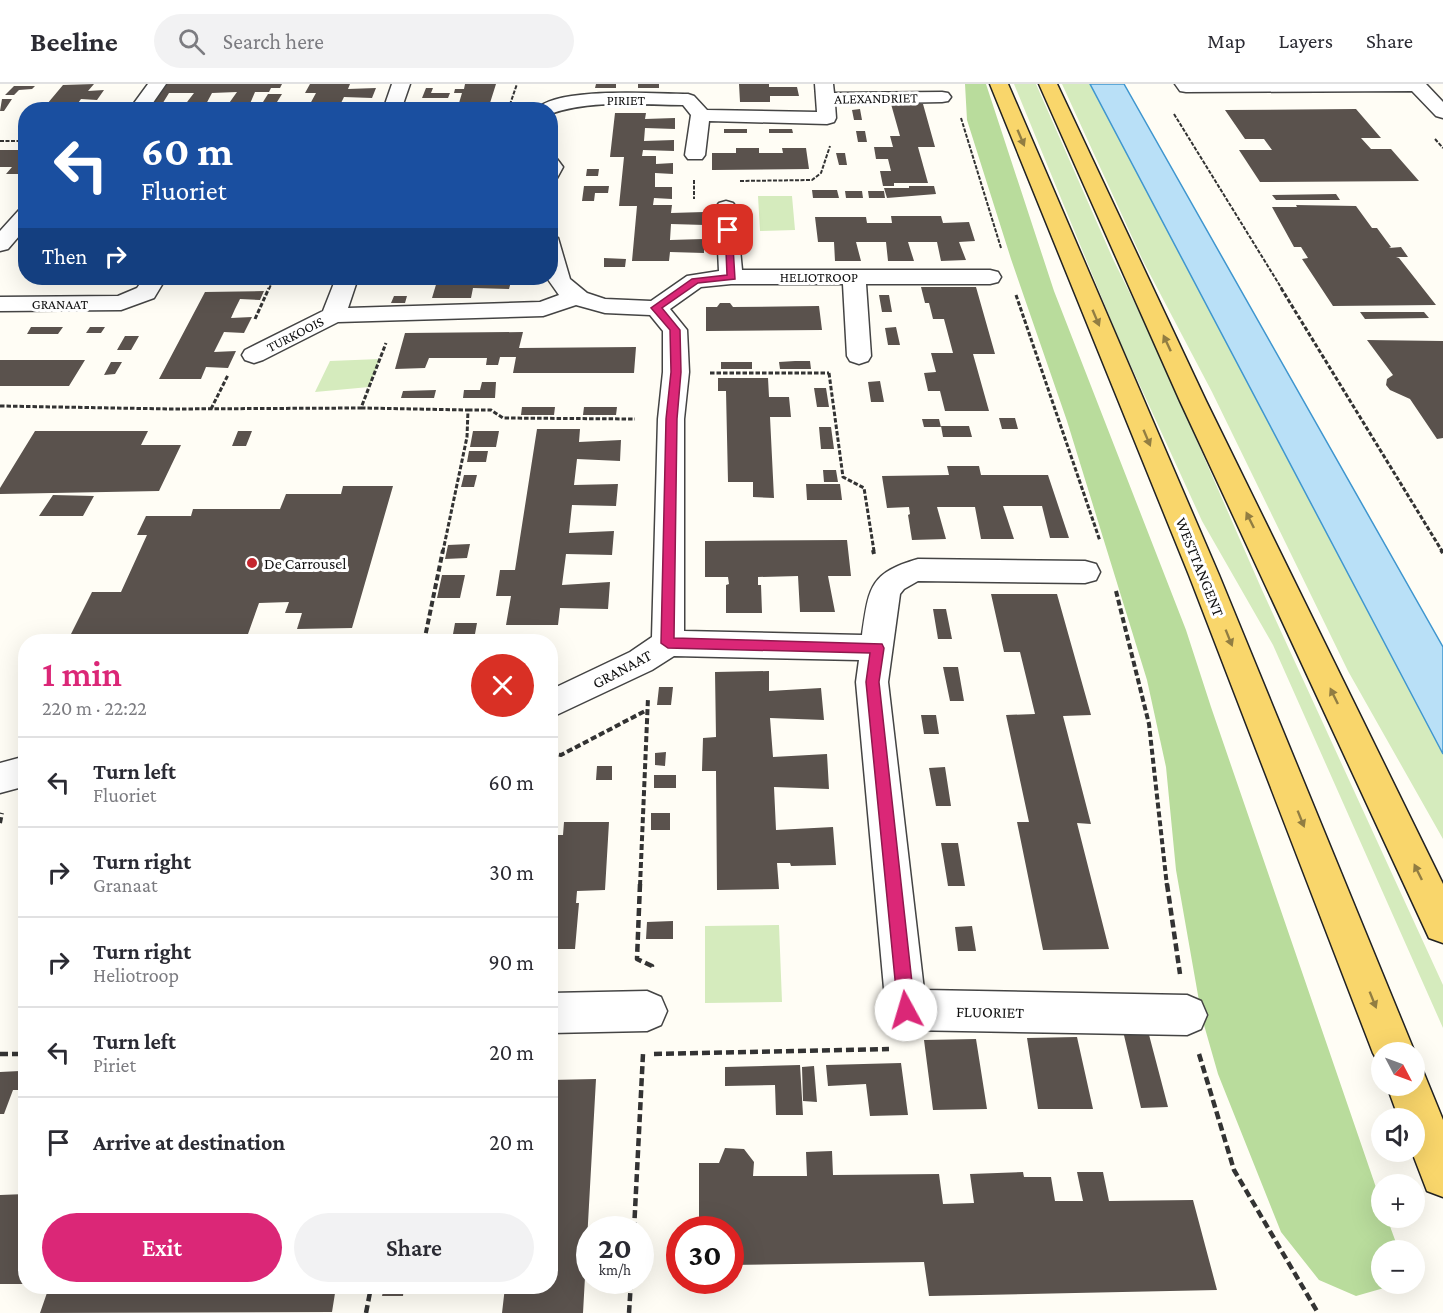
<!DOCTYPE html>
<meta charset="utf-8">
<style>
:root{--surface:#fff;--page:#f2f2f3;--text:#2b2b33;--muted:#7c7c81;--line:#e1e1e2;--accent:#db2777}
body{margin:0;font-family:"Crimson Pro",serif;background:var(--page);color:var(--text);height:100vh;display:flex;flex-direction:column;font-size:22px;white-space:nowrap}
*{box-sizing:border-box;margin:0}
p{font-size:20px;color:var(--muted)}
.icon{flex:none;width:33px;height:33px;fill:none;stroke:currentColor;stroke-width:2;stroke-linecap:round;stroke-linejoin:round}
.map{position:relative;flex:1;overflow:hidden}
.sheet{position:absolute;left:18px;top:550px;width:540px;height:660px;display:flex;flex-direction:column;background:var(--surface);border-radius:24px;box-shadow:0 6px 24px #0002}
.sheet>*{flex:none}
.top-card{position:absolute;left:18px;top:18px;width:540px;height:183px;border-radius:24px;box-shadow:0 6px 24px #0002;background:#1a4fa0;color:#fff;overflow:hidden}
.needle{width:39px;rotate:131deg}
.controls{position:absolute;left:1371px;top:958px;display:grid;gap:12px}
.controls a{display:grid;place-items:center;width:54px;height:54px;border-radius:50%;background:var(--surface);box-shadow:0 6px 24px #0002;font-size:30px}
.speed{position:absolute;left:576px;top:1132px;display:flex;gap:12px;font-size:30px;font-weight:700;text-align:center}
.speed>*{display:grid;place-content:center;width:78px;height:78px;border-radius:50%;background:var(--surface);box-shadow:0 6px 24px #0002;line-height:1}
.speed small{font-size:15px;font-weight:400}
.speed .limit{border:9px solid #d22;background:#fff;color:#111}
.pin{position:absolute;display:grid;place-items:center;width:51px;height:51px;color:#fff;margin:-26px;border-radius:12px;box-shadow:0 3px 9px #0006}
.me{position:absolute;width:66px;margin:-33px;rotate:354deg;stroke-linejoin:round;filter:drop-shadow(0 0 4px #0008)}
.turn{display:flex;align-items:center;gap:21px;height:126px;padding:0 24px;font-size:27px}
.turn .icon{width:78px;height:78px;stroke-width:2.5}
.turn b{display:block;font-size:42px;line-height:51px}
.then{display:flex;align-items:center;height:57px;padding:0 24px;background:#0003;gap:12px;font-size:22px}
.round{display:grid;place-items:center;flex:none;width:63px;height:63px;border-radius:32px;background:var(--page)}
.head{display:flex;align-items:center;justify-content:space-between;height:102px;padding:0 24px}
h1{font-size:36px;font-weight:600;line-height:45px;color:var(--accent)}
.button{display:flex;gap:12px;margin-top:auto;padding:12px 24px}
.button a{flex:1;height:69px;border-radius:36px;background:var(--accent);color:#fff;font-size:24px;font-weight:600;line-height:69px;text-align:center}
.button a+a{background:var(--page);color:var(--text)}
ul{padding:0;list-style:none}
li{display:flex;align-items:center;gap:18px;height:90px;padding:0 24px;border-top:2px solid var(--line)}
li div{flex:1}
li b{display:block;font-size:22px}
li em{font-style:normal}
header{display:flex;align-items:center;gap:36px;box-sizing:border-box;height:84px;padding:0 30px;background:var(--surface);border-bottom:2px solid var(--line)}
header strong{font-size:28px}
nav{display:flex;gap:33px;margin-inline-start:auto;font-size:21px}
.search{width:420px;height:54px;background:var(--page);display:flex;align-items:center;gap:15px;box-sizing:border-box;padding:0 21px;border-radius:33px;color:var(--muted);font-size:22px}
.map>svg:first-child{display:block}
.green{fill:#d5ebbd}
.forest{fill:#b9dc9c}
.water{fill:#b9e0f7;stroke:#3f96cf;stroke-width:1.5}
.building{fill:#5a524d}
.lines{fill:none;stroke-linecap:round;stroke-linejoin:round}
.minor-casing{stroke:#444;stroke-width:3}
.major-casing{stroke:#222;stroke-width:3}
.path-far3{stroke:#333;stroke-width:2;stroke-dasharray:4 1.5;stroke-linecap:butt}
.path-far2{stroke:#333;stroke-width:3;stroke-dasharray:4.5 2;stroke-linecap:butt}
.path-far1{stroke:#333;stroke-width:4;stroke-dasharray:6 3;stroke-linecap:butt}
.path{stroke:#333;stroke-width:4.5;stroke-dasharray:8 4;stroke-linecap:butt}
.minor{fill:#fff;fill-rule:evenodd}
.major{fill:#f9d66b;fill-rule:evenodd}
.oneway{fill:#917d42}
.route{fill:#db2777;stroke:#8e194d;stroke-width:1.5}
.poi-dot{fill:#c4262e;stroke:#fff;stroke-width:2}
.labels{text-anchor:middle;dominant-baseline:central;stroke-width:6;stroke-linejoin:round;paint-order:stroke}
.far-street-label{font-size:14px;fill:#111;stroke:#fff}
.poi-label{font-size:16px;fill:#111;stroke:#fff;text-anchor:start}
.street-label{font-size:16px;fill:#111;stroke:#fff}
</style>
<header>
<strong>Beeline</strong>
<div class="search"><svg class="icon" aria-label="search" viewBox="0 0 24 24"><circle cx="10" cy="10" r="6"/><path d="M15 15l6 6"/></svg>Search here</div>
<nav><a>Map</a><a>Layers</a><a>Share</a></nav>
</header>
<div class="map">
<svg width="1443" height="1229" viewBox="0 0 1443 1229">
<rect width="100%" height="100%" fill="#fffdf5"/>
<!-- green -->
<path class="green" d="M1014,0H1036L1113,175L1152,254L1262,506L1443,901V944L1273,561L1202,437L1120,258Z
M1062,0H1090L1443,670V755L1348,587L1212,308L1143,177Z
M758,112H792L795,146L760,147Z
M380,275L369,303L315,308L330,277Z
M779,841L782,918L705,919V842Z"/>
<!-- forest -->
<path class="forest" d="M965,0H986L1054,207L1186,546L1211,623L1381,1118L1382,1134H1387L1399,1167H1382V1200H1386L1384,1204L1356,1212L1319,1196L1281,1148L1218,990L1202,934L1176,786L1166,683L1147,596L1067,337L1011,175L967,36Z"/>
<!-- water -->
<path class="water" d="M1090,0H1124L1443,563V670Z"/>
<!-- building -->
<path class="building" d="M94,0L88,7L104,6L97,16L81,15L73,26H42L63,1Z
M165,0H282L280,4H271L269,8H255L249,22H227L237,8L212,9L205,22H184L194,9H169L161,22H148Z
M310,0H350L348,5L376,4L372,14L344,13L341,19L310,20L316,9H305Z
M465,0H496L490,19H459L462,9H454L455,5H464Z
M596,0H616V4H595Z
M638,0H659V4H638Z
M739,0H769V3H797L799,12H770V18H740Z
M14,2H35L32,5L19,6L14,11H5Z
M426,4H433L431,9H450L448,14H422Z
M268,10H282L277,18H263Z
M2,15H12L4,27H0Z
M891,20H923L935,63H918L928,99H894V102H883L880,87H891L888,75H876L874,63H893L890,52H900Z
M860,25L862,36H854L852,26Z
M1356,25L1381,54H1361L1371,65H1391L1419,97L1260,98L1239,66H1272L1264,55H1245L1225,26Z
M615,29H646L645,35L675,34V45L645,44L644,57L674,56V67L643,66L642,72H656V80L673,79V90L655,89V103H672V115L654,114L653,121H672L671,129L704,128L705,141L671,140L670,156L704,155V169L670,168L669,177H632L637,122H619L624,73H610Z
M724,45H747V49H724Z
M769,45H792L793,49H769Z
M856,47H865L867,58H858Z
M736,64H759V69H783L782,64H806L809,85L712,86V69H736Z
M0,66H26V83L18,90H6L12,83H0Z
M836,69H845L847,81H839Z
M587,85H599L598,92H586Z
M584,102H609L608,109H595L594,117H582Z
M909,102H934L936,110L887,114L884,104H909Z
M812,106H837L839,114H813Z
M845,107H862L863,114H846Z
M868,107H884L885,114H869Z
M1336,110L1340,116H1276L1272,111Z
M1296,121L1356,122L1372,144H1377L1391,163L1389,164L1401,163L1408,173H1396L1399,174L1436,221L1333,222L1302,175L1308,174L1301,163H1294L1272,123H1297Z
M891,132H941L943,139L969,138L975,157L959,158L966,176L941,177L937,158H908L914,177H888L886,158H856L861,177H835L834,158H818L815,133H866L867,139H892Z
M604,174L626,175L625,183H604Z
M438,194H512L509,205L473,204L471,214H432Z
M921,203H976L995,270H973L989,327H945L940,307H928L924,289L936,288L931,269H953L944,235H933L929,219H925Z
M264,207L260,216L240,215L235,225L231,234L252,233L244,249L224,248L214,268L236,267L228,284L206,283L201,295H159L205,208Z
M879,211H889L892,228H882Z
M394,212H407L405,219H391Z
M720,219H730L733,223L819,222L822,246L706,247V223H717Z
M1360,228H1424L1429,234L1365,235Z
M31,243H63L58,250H27Z
M90,243H105L101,249H86Z
M896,243L900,261H888L885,244Z
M523,248L519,264L636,263L634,289H513L516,273H500L498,281H486L487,274H429L425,284L395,285L405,249Z
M125,252H139L131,266H117Z
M1367,256L1443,257V354L1437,355L1410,315L1390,306L1386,301L1387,295L1393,291Z
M0,276H85L69,302H0Z
M795,277H810L811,285H780L779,278Z
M111,278H122L115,290L104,291Z
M721,278H752V285H721Z
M718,294H768L769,313H789L791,333H770L774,414L753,413V398H728L726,307H718Z
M880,297L884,318H871L868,298Z
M482,298H496L495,314H463L464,306H480Z
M814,304H826L829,323H817Z
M436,306L434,314H401L403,307Z
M522,323H555L554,331H521Z
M584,323H617L616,331H583Z
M999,334H1015L1018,345H1002Z
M922,335H939L941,343H924Z
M941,342H969L972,353H943Z
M819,343H831L834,365H821Z
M537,345H580L579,358L621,356L620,377L577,375L574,401L618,400L616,422L572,421L569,449L614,447L612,471L566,470L562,501L610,498L608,525L560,524L558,541H506L511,512H496L500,486H515Z
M35,347H148L141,361H181L159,407L0,410V404Z
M238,347H252L246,362H232Z
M473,347H499L496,363H470Z
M469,367H488L486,378H467Z
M947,382H979L981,391H1048L1069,454H1050L1042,422H1003L1014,455H981L975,423H937L946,455L912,456L908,431L910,430L909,423L887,424L882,392L949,391Z
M823,386H836L838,398H824Z
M464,391H477L474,403H461Z
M806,400H840L842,416H807Z
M343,402H393L352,544L297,545L302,529H285L289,518L259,519L248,550H71L92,508H121L147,451H137L146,432H191L193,425H280L286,410H341Z
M53,411L94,412L83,432H39Z
M847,456L851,492H828L835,528H800L798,492L758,493V501H761L762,529H726V501L729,500L728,493H705V457Z
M470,460L467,474L445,475L448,461Z
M442,491H465L460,514H437Z
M991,510H1057L1091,631L1063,632L1091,740L1077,739L1109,865L1043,866L1017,738H1029L1006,631L1035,630L1020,568H1004Z
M933,525H946L952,555H938Z
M455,539H477L475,550H453Z
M943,583H958L964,617H950Z
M769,587V607L821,604L824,636L770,634L773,673L827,670L829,705L774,703L776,746L833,743L836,781L791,782L790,779H777L779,805L717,806L716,687H702L703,654L716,653L715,588Z
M659,603H673L671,621H657Z
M921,631H936L939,650H924Z
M666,668L665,682L655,681V669Z
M597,682H612V696H596Z
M945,683L951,722H936L929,684Z
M654,691H676V704H654Z
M651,729H670V746H651Z
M564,738H609L605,806L577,807L576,819H579L575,865H550V751H563Z
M941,759H958L965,802H948Z
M673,837V855H646L647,838Z
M972,842L976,867H958L955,843Z
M1123,947H1148L1168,1023L1141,1024Z
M1077,953L1093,1025H1038L1027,954Z
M976,955L987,1025L933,1026L924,956Z
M901,979L908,1031L870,1032L866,1000L828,1002L826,981Z
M800,981L803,1031H776L775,1001L725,1002V983Z
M814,982L817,1018L803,1017L802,983Z
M20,987H26V1006H13L4,1030H0V988Z
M596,995L583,1229H502L505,1203H550V996Z
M725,1064L744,1065L754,1078L753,1092H807L806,1068L832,1067L833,1091L939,1090L943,1120L974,1119L970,1090L1023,1088L1024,1093H1051L1055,1117H1083L1077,1088H1103L1109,1117L1193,1116L1217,1206L929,1212L924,1178L730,1181V1146H699V1079H719Z
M26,1110V1200H0V1111Z
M49,1203H336L332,1228L40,1229Z
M384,1203H404L403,1212H382Z"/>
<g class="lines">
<!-- minor casing -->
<g class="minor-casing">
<path id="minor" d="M148,0H166L148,26H129Z
M392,0H410L401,26H383Z
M815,0H833L834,9L942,8L948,9L951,13L948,17L942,18L835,20L836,34L834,38L827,40L709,37L705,71L702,75H688L685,71L691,31L683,21C639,21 593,15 550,30V26H536C555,2 658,10 688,10L694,12L707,26L817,28Z
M1175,0H1426L1443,18V34L1436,32L1412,7L1186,8L1180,7Z
M550,73L557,75L563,83L557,94L550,96Z
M726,117L733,119L736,123L742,186H990L998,188L1001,193L998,198L990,200H866L871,272L868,277L859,280L850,277L847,272L843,200H731L701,203L670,225L687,246L689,288L684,335V547L862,551C869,504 869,489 918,475L1085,477L1096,480L1100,488L1096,496L1085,499L918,497L904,505L900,510L888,598L924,906L1187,911L1201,917L1207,931L1201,945L1187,951L906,946L892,940L886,926L856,598L859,576L674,572L652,586L550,634V606L630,568L652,553L658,335L663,288V247L650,231L605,229L576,221L543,232L338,238L263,276L254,279L245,276L242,271L245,266L323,227L336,194H358L348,224L540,218L559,211L547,194H550V153L558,154L570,195L587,209L605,215L651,217L687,192L719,187L716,123L719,119Z
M26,124V144L8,165L0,167V147L19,126Z
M144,194H166L154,214L121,226L0,227V213L118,212L137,204Z
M26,672V702L0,709V679Z
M647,907L661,913L667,927L661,941L647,947L550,949V909Z"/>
</g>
<!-- major casing -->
<g class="major-casing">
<path id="major" d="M990,0H1008L1219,491L1415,969H1382V985L1373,969L1189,491Z
M1039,0H1057L1206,317L1443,800V859L1429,854L1180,317Z
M1414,983L1423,987L1443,1036V1113L1427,1107L1412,1068H1414V1035H1399L1387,1002H1414Z"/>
</g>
<!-- path-far3 -->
<path class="path-far3" d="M508,26L517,0
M1174,30L1282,205
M961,34L1001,164
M1435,55L1443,64
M0,57H26
M694,96V115
M740,97L812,96L821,89L830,62
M269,205L274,194"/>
<!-- path-far2 -->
<path class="path-far2" d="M1281,204L1442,467
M1016,211L1100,457
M255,235L269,204
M710,289H829
M829,289L843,393L864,404L874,467
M0,322L171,325L361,324L386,259
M361,324L468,326L467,353L443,467
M211,325L228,291
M468,326H491L503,334L635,335"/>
<!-- path-far1 -->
<path class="path-far1" d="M873,466L874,470
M1441,466L1443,469
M1116,507L1149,640L1167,802
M424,558L443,466
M550,669L561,671L645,627
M0,739L2,729
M640,802L648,614"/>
<!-- path -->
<path class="path" d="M640,800L637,875L652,882L651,885
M1167,800L1180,890
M0,970H26
M654,970L889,965
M1199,970L1234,1086L1318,1229
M634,1146L643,970
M366,1229L371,1203
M629,1229L631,1197"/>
<!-- minor -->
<use href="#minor" class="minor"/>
<!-- major -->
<use href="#major" class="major"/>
</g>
<!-- one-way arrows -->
<defs><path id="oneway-solid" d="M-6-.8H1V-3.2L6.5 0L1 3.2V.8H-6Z" transform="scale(1.5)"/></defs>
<g class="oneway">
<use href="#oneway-solid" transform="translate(1021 54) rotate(67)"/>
<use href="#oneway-solid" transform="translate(1096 234) rotate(67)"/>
<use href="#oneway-solid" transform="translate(1167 259) rotate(-115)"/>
<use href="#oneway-solid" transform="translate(1147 354) rotate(67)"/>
<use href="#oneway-solid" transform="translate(1250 436) rotate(-116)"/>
<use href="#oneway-solid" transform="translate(1229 554) rotate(68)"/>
<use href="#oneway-solid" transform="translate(1334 612) rotate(-116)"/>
<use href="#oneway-solid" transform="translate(1301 735) rotate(68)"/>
<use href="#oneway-solid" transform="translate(1418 788) rotate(-116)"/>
<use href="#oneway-solid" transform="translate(1373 916) rotate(68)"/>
</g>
<!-- route -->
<path class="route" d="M725,144L732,146L735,195L698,199L662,224L680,246L681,288L677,335L674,554L882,560L884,564L879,598L915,926L912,932L906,935L901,932L898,926L866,598L870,569L668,564L661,559L666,335L671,288L670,246L651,224L692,195L727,191Z"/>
<!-- markers -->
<circle class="poi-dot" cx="252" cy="479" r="6"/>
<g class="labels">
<!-- far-street labels -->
<g class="far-street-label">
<text transform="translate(876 14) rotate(-1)">ALEXANDRIET</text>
<text x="626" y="16">PIRIET</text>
<text x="819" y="193">HELIOTROOP</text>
<text x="60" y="220">GRANAAT</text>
<text transform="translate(295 250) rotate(-27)">TURKOOIS</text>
</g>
<!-- poi labels -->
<g class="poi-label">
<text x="264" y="479">De Carrousel</text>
</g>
<!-- street labels -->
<g class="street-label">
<text transform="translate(1200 483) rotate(68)">WESTTANGENT</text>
<text transform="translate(622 585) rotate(-28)">GRANAAT</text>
<text transform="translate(990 928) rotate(1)">FLUORIET</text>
</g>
</g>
</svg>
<div class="controls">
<a><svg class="needle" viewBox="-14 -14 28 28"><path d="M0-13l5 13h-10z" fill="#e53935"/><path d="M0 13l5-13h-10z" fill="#7c7c81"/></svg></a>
<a><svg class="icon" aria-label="sound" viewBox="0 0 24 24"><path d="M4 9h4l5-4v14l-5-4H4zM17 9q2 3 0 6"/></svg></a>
<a>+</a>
<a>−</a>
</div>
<div class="speed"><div>20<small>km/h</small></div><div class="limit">30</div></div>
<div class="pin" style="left:728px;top:146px;background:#d93025"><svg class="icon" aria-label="arrive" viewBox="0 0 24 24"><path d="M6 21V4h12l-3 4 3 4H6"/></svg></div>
<svg class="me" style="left:906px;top:926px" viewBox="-20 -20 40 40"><circle r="19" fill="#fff"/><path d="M0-13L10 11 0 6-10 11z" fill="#db2777"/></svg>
<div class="top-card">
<div class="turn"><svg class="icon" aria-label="left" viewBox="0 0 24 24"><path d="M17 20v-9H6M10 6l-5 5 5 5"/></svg><div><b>60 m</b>Fluoriet</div></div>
<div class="then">Then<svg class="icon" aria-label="right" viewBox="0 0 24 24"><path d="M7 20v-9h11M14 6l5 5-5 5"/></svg></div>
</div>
<section class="sheet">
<div class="head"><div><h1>1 min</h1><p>220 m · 22:22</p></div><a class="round" style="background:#d93025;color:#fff"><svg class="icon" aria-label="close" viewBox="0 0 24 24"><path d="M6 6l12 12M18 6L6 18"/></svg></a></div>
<ul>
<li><svg class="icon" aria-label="left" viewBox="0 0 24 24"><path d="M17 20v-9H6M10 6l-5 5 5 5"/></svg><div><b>Turn left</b><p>Fluoriet</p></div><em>60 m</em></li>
<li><svg class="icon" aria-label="right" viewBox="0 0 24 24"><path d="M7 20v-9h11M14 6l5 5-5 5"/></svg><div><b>Turn right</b><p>Granaat</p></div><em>30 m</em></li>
<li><svg class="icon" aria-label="right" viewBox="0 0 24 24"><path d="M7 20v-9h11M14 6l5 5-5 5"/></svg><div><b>Turn right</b><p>Heliotroop</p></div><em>90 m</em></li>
<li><svg class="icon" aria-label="left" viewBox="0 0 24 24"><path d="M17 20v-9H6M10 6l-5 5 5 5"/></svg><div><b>Turn left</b><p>Piriet</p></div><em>20 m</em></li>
<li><svg class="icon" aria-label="arrive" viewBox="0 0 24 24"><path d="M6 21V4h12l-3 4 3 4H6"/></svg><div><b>Arrive at destination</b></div><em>20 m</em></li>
</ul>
<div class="button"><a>Exit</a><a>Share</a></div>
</section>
</div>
